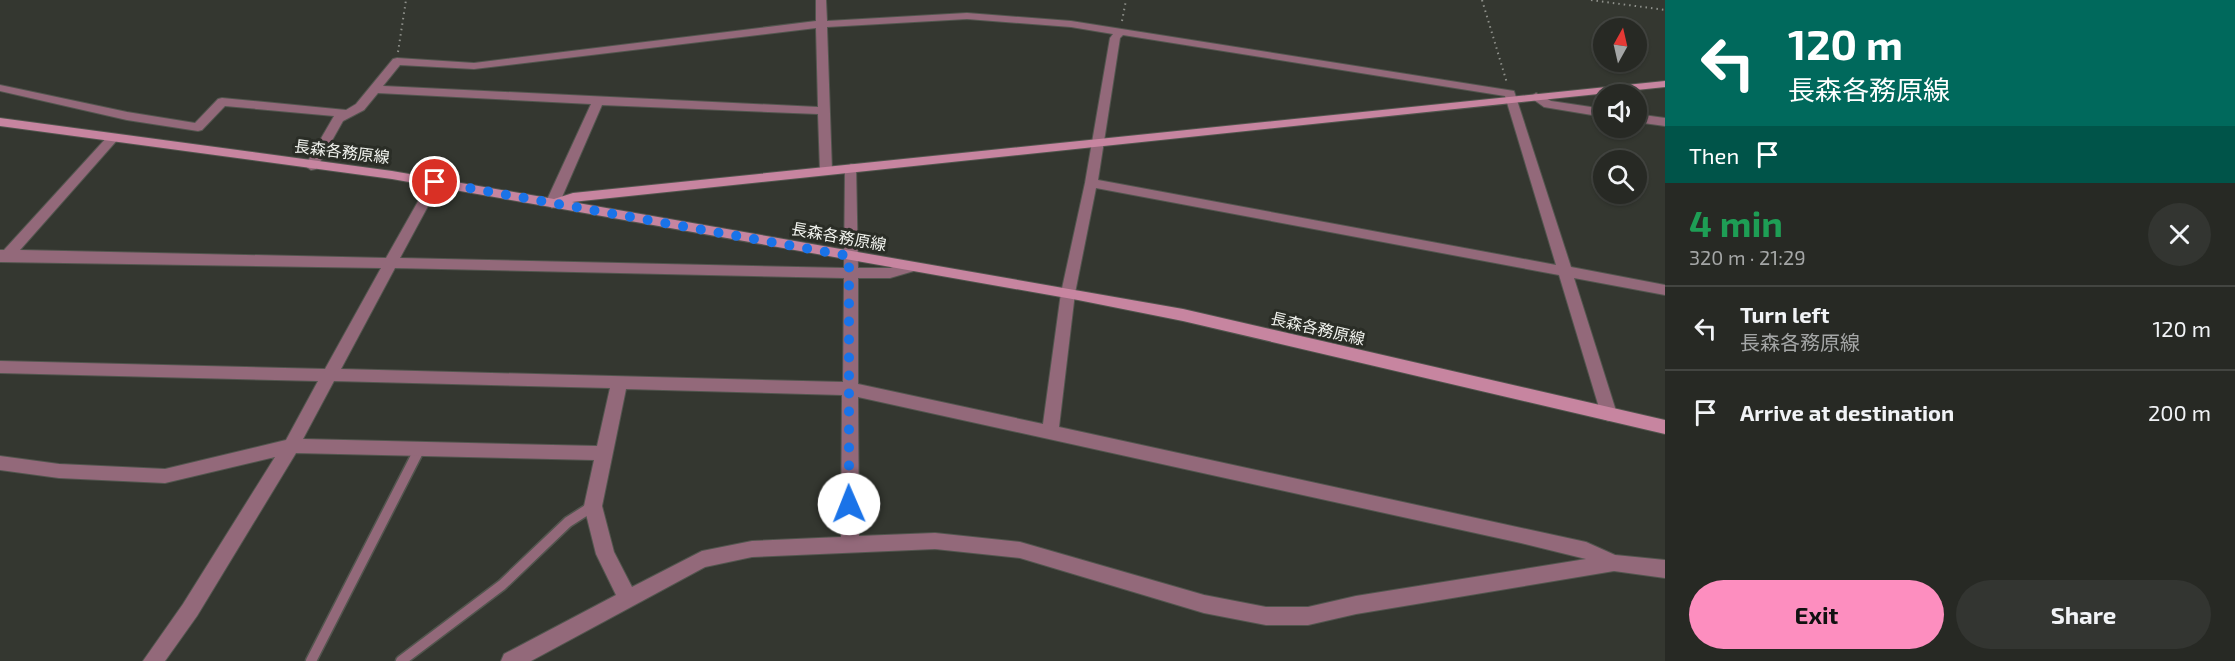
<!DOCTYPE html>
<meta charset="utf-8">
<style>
:root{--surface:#272924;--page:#333531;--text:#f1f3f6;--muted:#a4a6a6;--line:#434541;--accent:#fd8ebf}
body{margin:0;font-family:"Exo 2","Noto Sans JP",sans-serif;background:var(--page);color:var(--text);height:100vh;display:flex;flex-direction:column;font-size:22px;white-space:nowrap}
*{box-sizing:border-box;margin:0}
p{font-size:20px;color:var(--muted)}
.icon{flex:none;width:33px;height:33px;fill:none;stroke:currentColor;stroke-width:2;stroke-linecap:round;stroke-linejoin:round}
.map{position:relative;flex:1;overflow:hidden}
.details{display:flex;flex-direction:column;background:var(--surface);width:570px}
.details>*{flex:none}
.hud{background:#00695c;color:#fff;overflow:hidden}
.needle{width:39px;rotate:8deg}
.controls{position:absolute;left:1593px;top:18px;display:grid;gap:12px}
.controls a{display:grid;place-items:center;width:54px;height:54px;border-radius:50%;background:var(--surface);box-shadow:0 2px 4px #0004,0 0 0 2px var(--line);font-size:30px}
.pin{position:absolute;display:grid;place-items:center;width:51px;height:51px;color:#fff;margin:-26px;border:3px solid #fff;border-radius:50%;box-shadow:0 2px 6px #0007}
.me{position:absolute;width:66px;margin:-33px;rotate:359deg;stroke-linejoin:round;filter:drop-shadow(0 0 4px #0008)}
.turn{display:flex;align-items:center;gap:21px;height:126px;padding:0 24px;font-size:27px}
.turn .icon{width:78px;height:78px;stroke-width:2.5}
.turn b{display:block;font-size:42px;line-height:51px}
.then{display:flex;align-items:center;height:57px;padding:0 24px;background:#0003;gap:12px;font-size:22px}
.round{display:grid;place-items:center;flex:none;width:63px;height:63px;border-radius:32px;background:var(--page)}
.head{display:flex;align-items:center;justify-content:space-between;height:102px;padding:0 24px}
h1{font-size:36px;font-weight:700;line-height:45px;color:#1e9e55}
.action{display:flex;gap:12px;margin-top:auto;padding:12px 24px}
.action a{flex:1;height:69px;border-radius:36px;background:var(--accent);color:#111;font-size:24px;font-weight:700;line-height:69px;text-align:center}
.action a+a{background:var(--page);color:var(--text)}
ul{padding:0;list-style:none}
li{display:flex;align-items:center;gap:18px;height:84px;padding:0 24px;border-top:2px solid var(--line)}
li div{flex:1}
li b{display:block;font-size:22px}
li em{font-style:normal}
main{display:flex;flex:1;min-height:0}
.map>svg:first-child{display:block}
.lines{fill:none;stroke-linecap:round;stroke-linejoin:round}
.lane-casing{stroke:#52554e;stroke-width:13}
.street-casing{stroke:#52554e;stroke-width:2}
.secondary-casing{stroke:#52554e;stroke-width:2}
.path{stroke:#8e908a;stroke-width:2;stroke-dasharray:1.5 4;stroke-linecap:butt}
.lane{stroke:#93697a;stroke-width:10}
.street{fill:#93697a;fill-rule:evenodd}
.secondary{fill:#c785a0;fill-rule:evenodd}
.route{stroke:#1a73e8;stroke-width:10;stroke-dasharray:0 18}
.labels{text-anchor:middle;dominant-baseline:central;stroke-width:6;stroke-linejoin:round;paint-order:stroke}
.street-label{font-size:16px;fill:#f0f2ed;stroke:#2a2d26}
</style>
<main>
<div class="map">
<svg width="1665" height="661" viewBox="0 0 1665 661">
<rect width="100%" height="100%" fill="#343730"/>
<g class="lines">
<!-- lane casing -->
<g class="lane-casing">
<path id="lane" d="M311,661L419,450
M401,661L502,585L568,522L593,506"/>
</g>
<!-- street casing -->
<g class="street-casing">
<path id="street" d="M816,0H826L827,21L967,13L1071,21L1514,91L1571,267L1665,285V295L1574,278L1617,414L1615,419L1609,421L1603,419L1601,414L1559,275L1096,188L1075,293L1059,427L1586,542L1615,555L1665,560V578L1614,571L1356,614L1308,625H1266L1204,613L1020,558L935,549L752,557L705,567L531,661H501L504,654L616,595L596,554L584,506L594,460L296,453L197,616L165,661H143L183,604L275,457L165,483L59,478L0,470V456L59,464L165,469L286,440L318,381L0,373V361L325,369L381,268L0,262V250H4L109,135H117L119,138L20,250L386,258L429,182L435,178L441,182L400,258L844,268L845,168L851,164L856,165L858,268H890L909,262L916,267L914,271L890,278H858V384L1043,424L1061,293L1085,183L1110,38L1113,34L1071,27L967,19L827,27L832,171L831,174H821L820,171L818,114L602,105L559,204L552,208L545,204L591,104L378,93L364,110L343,121L316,169L311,170L305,166L334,116L225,106L202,130L198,131L127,120L0,91V85L127,112L195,123L218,99L222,98L346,110L356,104L393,59L397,58L474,63L816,21ZM816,28L818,107L383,86L400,65L474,69ZM1123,35L1505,96L1556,265L1098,180L1120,38ZM395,268L844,278L843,382L341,369ZM334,381L610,388L597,446L303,439ZM626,389L842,395L841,537L752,541L702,551L632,587L614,552L602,506ZM858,397L1521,543L1586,559L1356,596L1308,607H1266L1204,595L1020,542L935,533L859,536Z
M1536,93L1551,101L1604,109V117L1544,107L1530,97Z
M1636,114L1665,118V126L1636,122Z"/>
</g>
<!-- secondary casing -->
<g class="secondary-casing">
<path id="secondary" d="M1665,81V87L572,202L1183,309L1665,420V434L1183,321L1078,300L392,179L0,126V118L392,171L554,199L573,193Z"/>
</g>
<!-- path -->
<path class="path" d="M1482,0L1507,83
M1591,0L1665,10
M1122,21L1126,0
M398,52L406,0"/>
<!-- lane -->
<use href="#lane" class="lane"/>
<!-- street -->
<use href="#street" class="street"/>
<!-- secondary -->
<use href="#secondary" class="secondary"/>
</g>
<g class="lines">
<!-- route -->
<path class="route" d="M435,182L849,256V504"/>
</g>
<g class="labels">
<!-- street labels -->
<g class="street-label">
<text transform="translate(342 151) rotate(7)">長森各務原線</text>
<text transform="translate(839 236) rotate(10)">長森各務原線</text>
<text transform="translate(1318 328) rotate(13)">長森各務原線</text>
</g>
</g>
</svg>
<div class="controls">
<a><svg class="needle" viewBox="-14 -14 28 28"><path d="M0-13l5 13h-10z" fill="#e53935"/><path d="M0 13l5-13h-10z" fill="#a4a6a6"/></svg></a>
<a><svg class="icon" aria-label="sound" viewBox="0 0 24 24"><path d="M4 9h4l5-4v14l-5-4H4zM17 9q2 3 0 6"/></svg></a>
<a><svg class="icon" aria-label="search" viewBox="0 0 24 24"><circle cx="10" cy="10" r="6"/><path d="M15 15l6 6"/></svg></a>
</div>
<div class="pin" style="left:435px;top:182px;background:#d93025"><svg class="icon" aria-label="arrive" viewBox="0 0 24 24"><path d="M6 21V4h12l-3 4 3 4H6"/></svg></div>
<svg class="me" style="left:849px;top:504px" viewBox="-20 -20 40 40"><circle r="19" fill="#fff"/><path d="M0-13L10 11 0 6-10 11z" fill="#1a73e8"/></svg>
</div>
<section class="details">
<div class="hud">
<div class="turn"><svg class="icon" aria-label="left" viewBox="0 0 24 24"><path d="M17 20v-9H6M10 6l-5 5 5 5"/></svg><div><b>120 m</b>長森各務原線</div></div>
<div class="then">Then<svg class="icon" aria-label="arrive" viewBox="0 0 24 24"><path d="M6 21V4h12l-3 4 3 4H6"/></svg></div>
</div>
<div class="head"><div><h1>4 min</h1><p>320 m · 21:29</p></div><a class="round"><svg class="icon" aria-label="close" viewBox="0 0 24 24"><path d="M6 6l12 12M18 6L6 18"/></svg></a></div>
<ul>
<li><svg class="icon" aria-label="left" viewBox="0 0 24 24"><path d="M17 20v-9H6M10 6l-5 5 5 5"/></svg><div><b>Turn left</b><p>長森各務原線</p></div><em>120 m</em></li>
<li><svg class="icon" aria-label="arrive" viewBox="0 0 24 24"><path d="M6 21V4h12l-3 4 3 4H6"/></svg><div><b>Arrive at destination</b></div><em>200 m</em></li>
</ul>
<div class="action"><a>Exit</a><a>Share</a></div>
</section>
</main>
